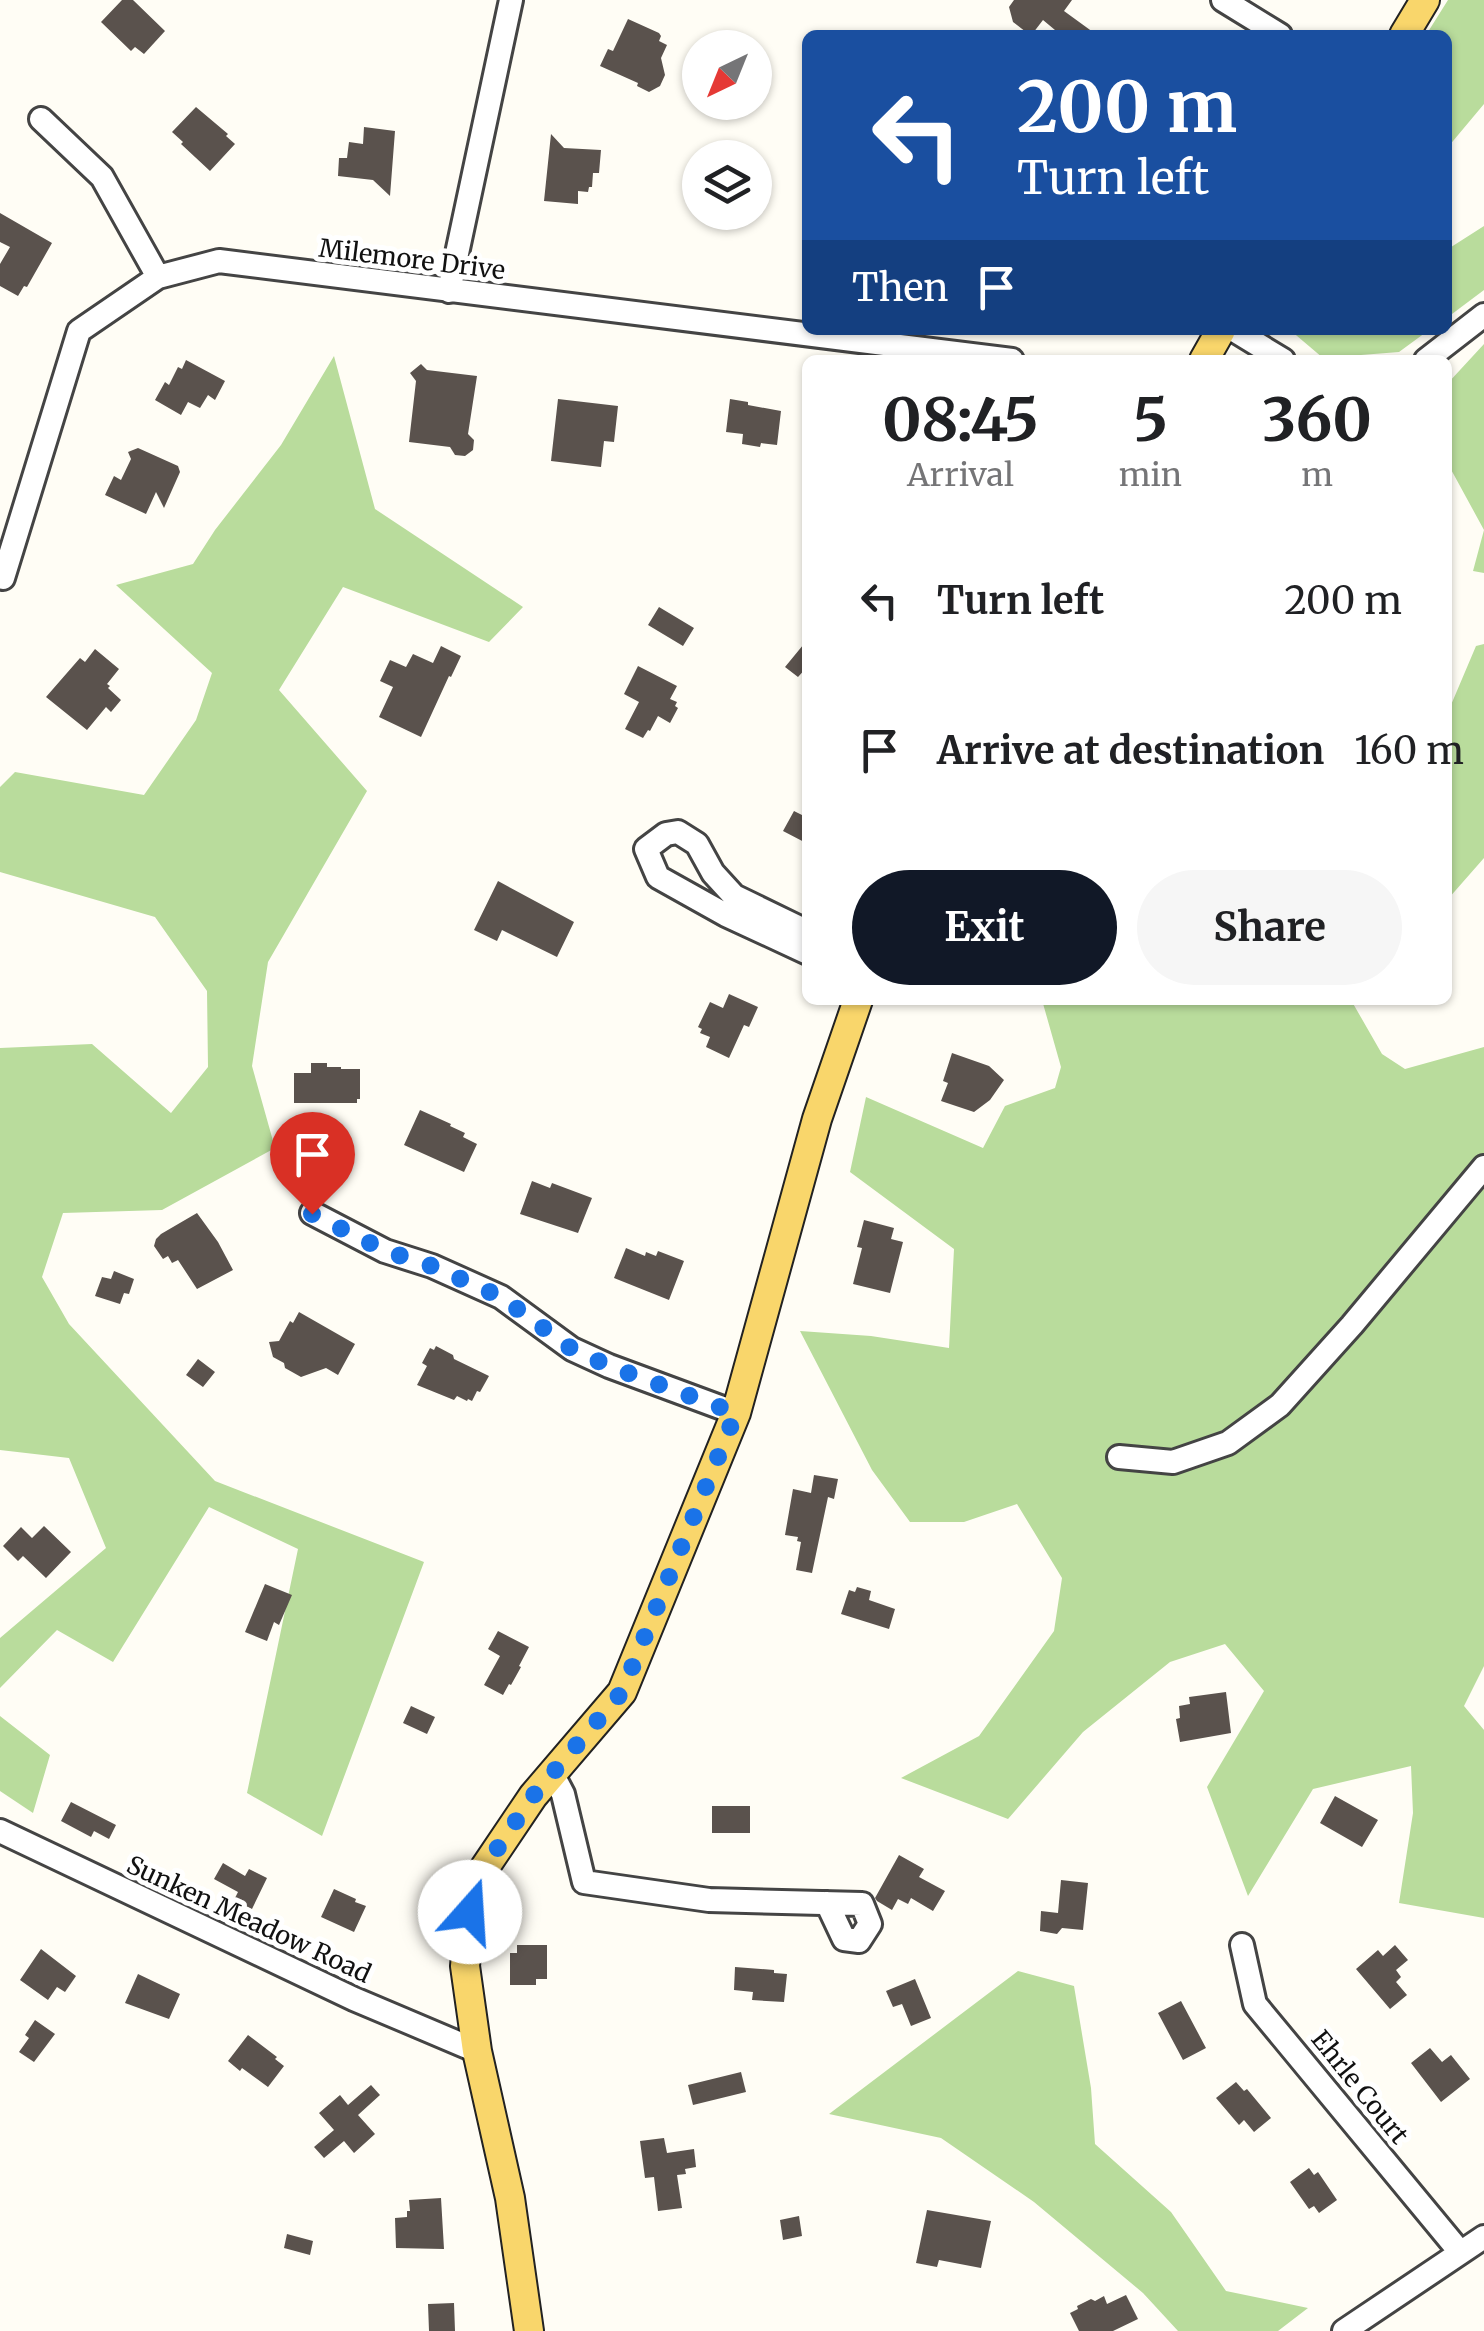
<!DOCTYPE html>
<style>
:root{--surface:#fff;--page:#f6f6f6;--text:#202124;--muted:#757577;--accent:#111827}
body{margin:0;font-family:Merriweather,serif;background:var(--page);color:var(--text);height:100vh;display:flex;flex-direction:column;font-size:38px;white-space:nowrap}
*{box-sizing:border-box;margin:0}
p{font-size:32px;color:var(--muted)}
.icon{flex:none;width:55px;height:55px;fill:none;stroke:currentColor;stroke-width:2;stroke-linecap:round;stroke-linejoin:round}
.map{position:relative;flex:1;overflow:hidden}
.details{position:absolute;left:802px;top:355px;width:650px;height:650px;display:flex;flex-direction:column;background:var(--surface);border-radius:15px;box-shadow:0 2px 8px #0004}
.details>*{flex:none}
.guide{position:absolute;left:802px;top:30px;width:650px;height:305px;border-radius:15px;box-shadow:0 2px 8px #0004;background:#1a4fa0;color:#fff;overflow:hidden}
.needle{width:65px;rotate:223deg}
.controls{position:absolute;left:682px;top:30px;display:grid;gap:20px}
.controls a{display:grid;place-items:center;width:90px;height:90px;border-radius:50%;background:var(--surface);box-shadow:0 2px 8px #0004;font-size:50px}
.pin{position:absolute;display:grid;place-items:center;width:85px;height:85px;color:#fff;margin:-102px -42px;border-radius:50% 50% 50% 0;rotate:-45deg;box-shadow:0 0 10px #0007}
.pin .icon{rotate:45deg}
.me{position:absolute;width:110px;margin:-55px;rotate:19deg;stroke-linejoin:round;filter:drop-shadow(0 0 8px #0008)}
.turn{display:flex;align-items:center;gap:35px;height:210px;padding:0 50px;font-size:45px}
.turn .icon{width:130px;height:130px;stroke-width:2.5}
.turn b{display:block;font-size:70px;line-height:85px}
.then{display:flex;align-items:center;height:95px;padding:0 50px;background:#0003;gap:20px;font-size:38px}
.eta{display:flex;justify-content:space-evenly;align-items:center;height:170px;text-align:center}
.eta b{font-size:60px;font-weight:700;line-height:70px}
.button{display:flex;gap:20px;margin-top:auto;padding:20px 50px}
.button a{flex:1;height:115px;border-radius:60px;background:var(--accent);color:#fff;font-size:40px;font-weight:700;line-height:115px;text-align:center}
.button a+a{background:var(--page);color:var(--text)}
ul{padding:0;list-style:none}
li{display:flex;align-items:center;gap:30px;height:150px;padding:0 50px}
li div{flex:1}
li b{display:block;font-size:38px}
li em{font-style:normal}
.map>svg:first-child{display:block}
.forest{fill:#b9dc9c}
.building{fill:#5a524d}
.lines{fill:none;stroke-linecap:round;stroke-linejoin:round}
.minor-casing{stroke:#444;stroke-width:28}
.major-casing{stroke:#222;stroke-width:32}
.minor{stroke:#fff;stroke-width:22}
.major{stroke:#f9d66b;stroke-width:28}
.route{stroke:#1a73e8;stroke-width:18;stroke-dasharray:0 32.4}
.labels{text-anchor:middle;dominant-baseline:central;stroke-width:10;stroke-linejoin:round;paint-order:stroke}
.street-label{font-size:25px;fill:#111;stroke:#fff}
</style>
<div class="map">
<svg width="1484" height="2331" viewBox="0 0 1484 2331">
<rect width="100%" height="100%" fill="#fffdf5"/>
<!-- forest -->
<path class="forest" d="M1448,0H1484V104L1448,147V35H1426Z
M1484,226V290L1448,317V249Z
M1290,330H1429L1399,352L1323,358Z
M1484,344V573L1473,571L1484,530L1448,464V383Z
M334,356L375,509L523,607L489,642L343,587L279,690L367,791L268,962L252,1066L275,1148L162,1210L63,1213L42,1277L69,1324L215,1481L424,1562L322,1836L247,1793L298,1549L209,1507L113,1662L57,1630L0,1688V1638L106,1548L69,1458L0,1450V1048L92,1044L171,1113L208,1067L207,991L155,917L0,872V787L15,772L144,795L196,720L212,673L116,585L193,564L215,530L281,445Z
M1484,644V858L1448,899V712L1476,646Z
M1042,1000H1351L1382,1054L1405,1069L1484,1047V1666L1464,1706L1484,1730V1918L1399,1903L1413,1813L1411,1766L1313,1789L1248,1896L1207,1787L1264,1691L1225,1644L1170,1662L1083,1732L1008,1819L901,1778L979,1736L1054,1631L1062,1578L1017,1504L964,1522H910L872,1470L800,1331L871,1336L949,1348L954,1249L850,1172L866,1097L983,1148L1005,1106L1055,1088L1061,1067Z
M0,1716L50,1755L33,1813L0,1791Z
M1018,1971L1074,1986L1091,2088L1095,2144L1171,2212L1226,2291L1308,2308L1278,2331H1178L1143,2293L1034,2202L941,2138L829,2114Z"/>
<!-- building -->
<path class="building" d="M122,0H133L165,31L144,54L135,47L131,51L101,22Z
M1014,0H1072L1064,11L1097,35H1061L1043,20L1033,33L1026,32L1013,22L1009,7Z
M628,19L659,33L661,36L659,41L667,45L661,58L665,75L660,86L649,92L637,86L638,83L600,66L608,49L613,51Z
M196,107L228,134L226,136L235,144L210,171L181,144L183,142L172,132Z
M364,127L395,131L390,196L373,180L338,176L339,158H347L349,142L363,144Z
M551,134L564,148L601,150L599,173H593L592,187H589L588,192L578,191V204L544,201Z
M0,213L52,243L27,287L24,286L18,296L0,286V264L10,247L0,242Z
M186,360L225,381L215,400L208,395L200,408L188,402L181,415L155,400L165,382L169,385L178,367L182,369Z
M421,364L427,370L477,376L468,434L474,440L473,450L465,456L455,455L450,447L409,442L416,381L410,373Z
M558,399L618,406L614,442L604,441L601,467L551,461Z
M730,399L748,402V405L781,411L777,445L761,443L760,447L742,444L743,434L726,432Z
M138,448L178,466L180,472L164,508L156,492L146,514L105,495L114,476L121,480L131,459L128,452Z
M659,607L694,628L683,646L648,625Z
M808,639V666L798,677L785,667Z
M441,646L461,656L451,677L449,676L421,737L379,717L393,687L380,681L390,660L406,667L413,654L433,663Z
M95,649L119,669L107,684L110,686L108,688L121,700L111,712L106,707L87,730L46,697L80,658L85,662Z
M638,666L677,686L670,699L677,702L675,706L678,708L670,723L658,716L650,731L648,730L643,738L625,729L639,702L624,694Z
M794,811L808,818V844L783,831Z
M498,881L574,922L557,957L502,930L497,941L474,930Z
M729,994L758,1007L749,1027L744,1025L729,1058L706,1047L710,1037L700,1033L702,1029L698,1027L710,1002L723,1008Z
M952,1053L989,1066L1004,1080L990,1100L974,1112L941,1101L948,1083L943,1081Z
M311,1063H327V1067H341V1069H360V1099H357V1103H294V1073H311Z
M420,1110L451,1124L450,1126L465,1133L463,1137L477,1144L464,1172L404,1145Z
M532,1181L550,1188L552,1183L592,1198L578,1233L520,1214Z
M197,1213L218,1242L233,1270L197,1289L178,1260L172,1263L168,1256L163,1259L154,1246L156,1239L161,1234Z
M864,1220L894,1228L891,1239L903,1242L890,1293L853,1284L862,1248L857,1247Z
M626,1248L645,1256L646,1252L656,1256L658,1251L684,1261L669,1300L614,1278Z
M114,1271L134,1279L129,1294L124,1293L120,1304L95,1296L102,1277L111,1279Z
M299,1312L355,1344L338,1375L326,1368L301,1377L285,1368L284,1363L273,1357L269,1342L279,1341L290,1321L293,1323Z
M436,1346L453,1355L454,1359L489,1376L480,1392L477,1391L472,1401L468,1399L467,1401L457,1396L454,1400L417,1385L427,1366L422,1363L430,1348L434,1350Z
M198,1359L215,1372L203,1387L186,1375Z
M814,1475L838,1479L834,1499L828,1497L812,1573L796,1570L801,1542L797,1541L798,1537L785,1535L793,1489L811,1493Z
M44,1526L71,1552L46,1578L23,1556L18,1561L3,1546L21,1527L32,1538Z
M265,1584L292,1595L279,1625L274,1622L267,1641L245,1632Z
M857,1587L871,1591L869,1600L895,1609L889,1629L841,1614L849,1590L855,1592Z
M498,1631L529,1647L519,1666L521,1667L511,1685L509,1684L503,1695L484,1685L500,1656L488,1649Z
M1226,1692L1231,1733L1180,1742L1176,1719L1180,1718L1179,1706L1190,1704L1189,1697Z
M411,1706L435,1717L427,1734L403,1723Z
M1335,1796L1378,1820L1362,1847L1320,1823Z
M71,1802L116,1825L109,1839L94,1831L91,1837L61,1821Z
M712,1806H750V1833H712Z
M899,1855L924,1869L919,1877L945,1891L933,1911L911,1898L908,1904L898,1899L892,1910L877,1901L875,1898Z
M223,1863L245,1876L249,1869L267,1878L252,1909L234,1900L238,1892L214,1879Z
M1061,1880L1088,1883L1083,1930L1062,1928L1057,1934L1040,1931L1041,1911L1058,1913Z
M334,1889L356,1899L355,1902L366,1906L354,1932L321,1917Z
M517,1945H547V1979H536V1985H510V1953H517Z
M1395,1945L1408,1960L1396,1970L1401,1977L1396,1982L1407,1995L1390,2009L1356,1969L1378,1950L1383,1956Z
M41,1949L76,1976L65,1992L57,1987L48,2000L20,1980Z
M735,1967L774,1970V1973L787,1974L784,2002L752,2000L753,1992L734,1990Z
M138,1974L180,1994L169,2019L125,2003Z
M915,1979L931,2018L911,2026L902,2004L893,2007L886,1991Z
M1181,2001L1206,2048L1183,2060L1158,2013Z
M35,2020L55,2034L34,2062L19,2052L29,2038L25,2035Z
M248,2035L277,2057L275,2059L284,2066L268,2087L242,2068L240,2071L228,2061Z
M1430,2048L1442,2062L1451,2055L1470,2079L1441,2102L1411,2063Z
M741,2072L746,2092L693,2105L688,2085Z
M1236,2082L1244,2091L1247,2089L1271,2118L1254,2132L1244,2120L1239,2125L1216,2098Z
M371,2085L380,2095L358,2115L375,2134L354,2153L344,2141L324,2158L314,2147L334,2130L319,2113L340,2095L348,2105Z
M664,2138L667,2153L694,2149L696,2167L685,2169L686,2174L677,2175L682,2208L658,2211L654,2177L645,2178L640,2141Z
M1309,2168L1314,2175L1318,2172L1337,2200L1319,2213L1314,2206L1309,2209L1290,2182Z
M441,2198L444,2249L396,2248L395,2218L407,2217V2211H410L409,2200Z
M927,2210L991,2221L981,2268L939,2260L937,2267L916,2263Z
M799,2216L802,2236L783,2240L780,2220Z
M287,2234L313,2241L310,2255L284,2248Z
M1126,2295L1138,2319L1113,2331H1079L1070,2313L1078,2309L1077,2306L1091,2299L1095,2301L1104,2296L1107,2304Z
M454,2303L455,2331H429L428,2304Z"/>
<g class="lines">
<!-- minor casing -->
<g class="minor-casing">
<path id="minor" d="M1223,0L1280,35
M41,119L102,177L158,277
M449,291L511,0
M1234,330L1283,360
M1426,360L1484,315
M3,578L79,331L158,277L219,261L1012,360
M808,932L734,896L713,873L697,844L678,832L666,834L646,849L658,877L726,915L808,953
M312,1213L385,1251L432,1266L501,1297L572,1349L609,1366L736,1413
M1119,1457L1173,1462L1228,1443L1280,1405L1352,1325L1484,1167
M552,1773L563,1794L584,1882L709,1900L862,1904L870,1924L859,1941L844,1939L827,1903
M0,1831L354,1999L477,2051
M1242,1945L1255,2004L1460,2252
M1344,2331L1484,2237"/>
</g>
<!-- major casing -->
<g class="major-casing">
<path id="major" d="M1404,35L1425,0
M1204,360L1221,330
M529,2331L510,2198L477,2051L465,1966L473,1885L533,1796L622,1692L736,1413L817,1119L858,1000"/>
</g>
<!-- minor -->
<use href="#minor" class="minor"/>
<!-- major -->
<use href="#major" class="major"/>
</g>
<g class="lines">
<!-- route -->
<path class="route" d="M312,1214L386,1251L432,1266L501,1297L572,1349L609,1366L736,1413L622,1692L533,1796L472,1886L470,1912"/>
</g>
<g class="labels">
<!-- street labels -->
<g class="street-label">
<text transform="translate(412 259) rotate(7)">Milemore Drive</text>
<text transform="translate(249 1919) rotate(25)">Sunken Meadow Road</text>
<text transform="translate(1360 2087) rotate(51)">Ehrle Court</text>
</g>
</g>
</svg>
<div class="controls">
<a><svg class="needle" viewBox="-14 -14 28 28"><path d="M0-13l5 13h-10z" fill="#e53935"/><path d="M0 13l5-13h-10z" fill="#757577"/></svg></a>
<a><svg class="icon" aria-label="layers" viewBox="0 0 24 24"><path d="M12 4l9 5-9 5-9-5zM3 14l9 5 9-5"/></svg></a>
</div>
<div class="pin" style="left:312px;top:1214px;background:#d93025"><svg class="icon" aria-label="arrive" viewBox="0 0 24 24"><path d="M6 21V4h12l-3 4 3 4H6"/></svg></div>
<svg class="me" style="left:470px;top:1912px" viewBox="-20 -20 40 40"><circle r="19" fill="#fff"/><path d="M0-13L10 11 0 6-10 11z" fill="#1a73e8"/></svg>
<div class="guide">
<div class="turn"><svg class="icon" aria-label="left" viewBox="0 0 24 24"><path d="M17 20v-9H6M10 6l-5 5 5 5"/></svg><div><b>200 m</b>Turn left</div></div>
<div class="then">Then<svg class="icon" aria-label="arrive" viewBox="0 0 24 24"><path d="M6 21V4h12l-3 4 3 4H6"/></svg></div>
</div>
<section class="details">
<div class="eta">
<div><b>08:45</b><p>Arrival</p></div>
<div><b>5</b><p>min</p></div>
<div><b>360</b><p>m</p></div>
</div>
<ul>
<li><svg class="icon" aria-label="left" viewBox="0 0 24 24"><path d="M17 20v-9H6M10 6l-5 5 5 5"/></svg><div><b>Turn left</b></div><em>200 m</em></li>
<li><svg class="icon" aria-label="arrive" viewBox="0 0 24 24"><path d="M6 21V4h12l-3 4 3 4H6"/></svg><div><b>Arrive at destination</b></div><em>160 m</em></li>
</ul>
<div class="button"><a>Exit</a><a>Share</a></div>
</section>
</div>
